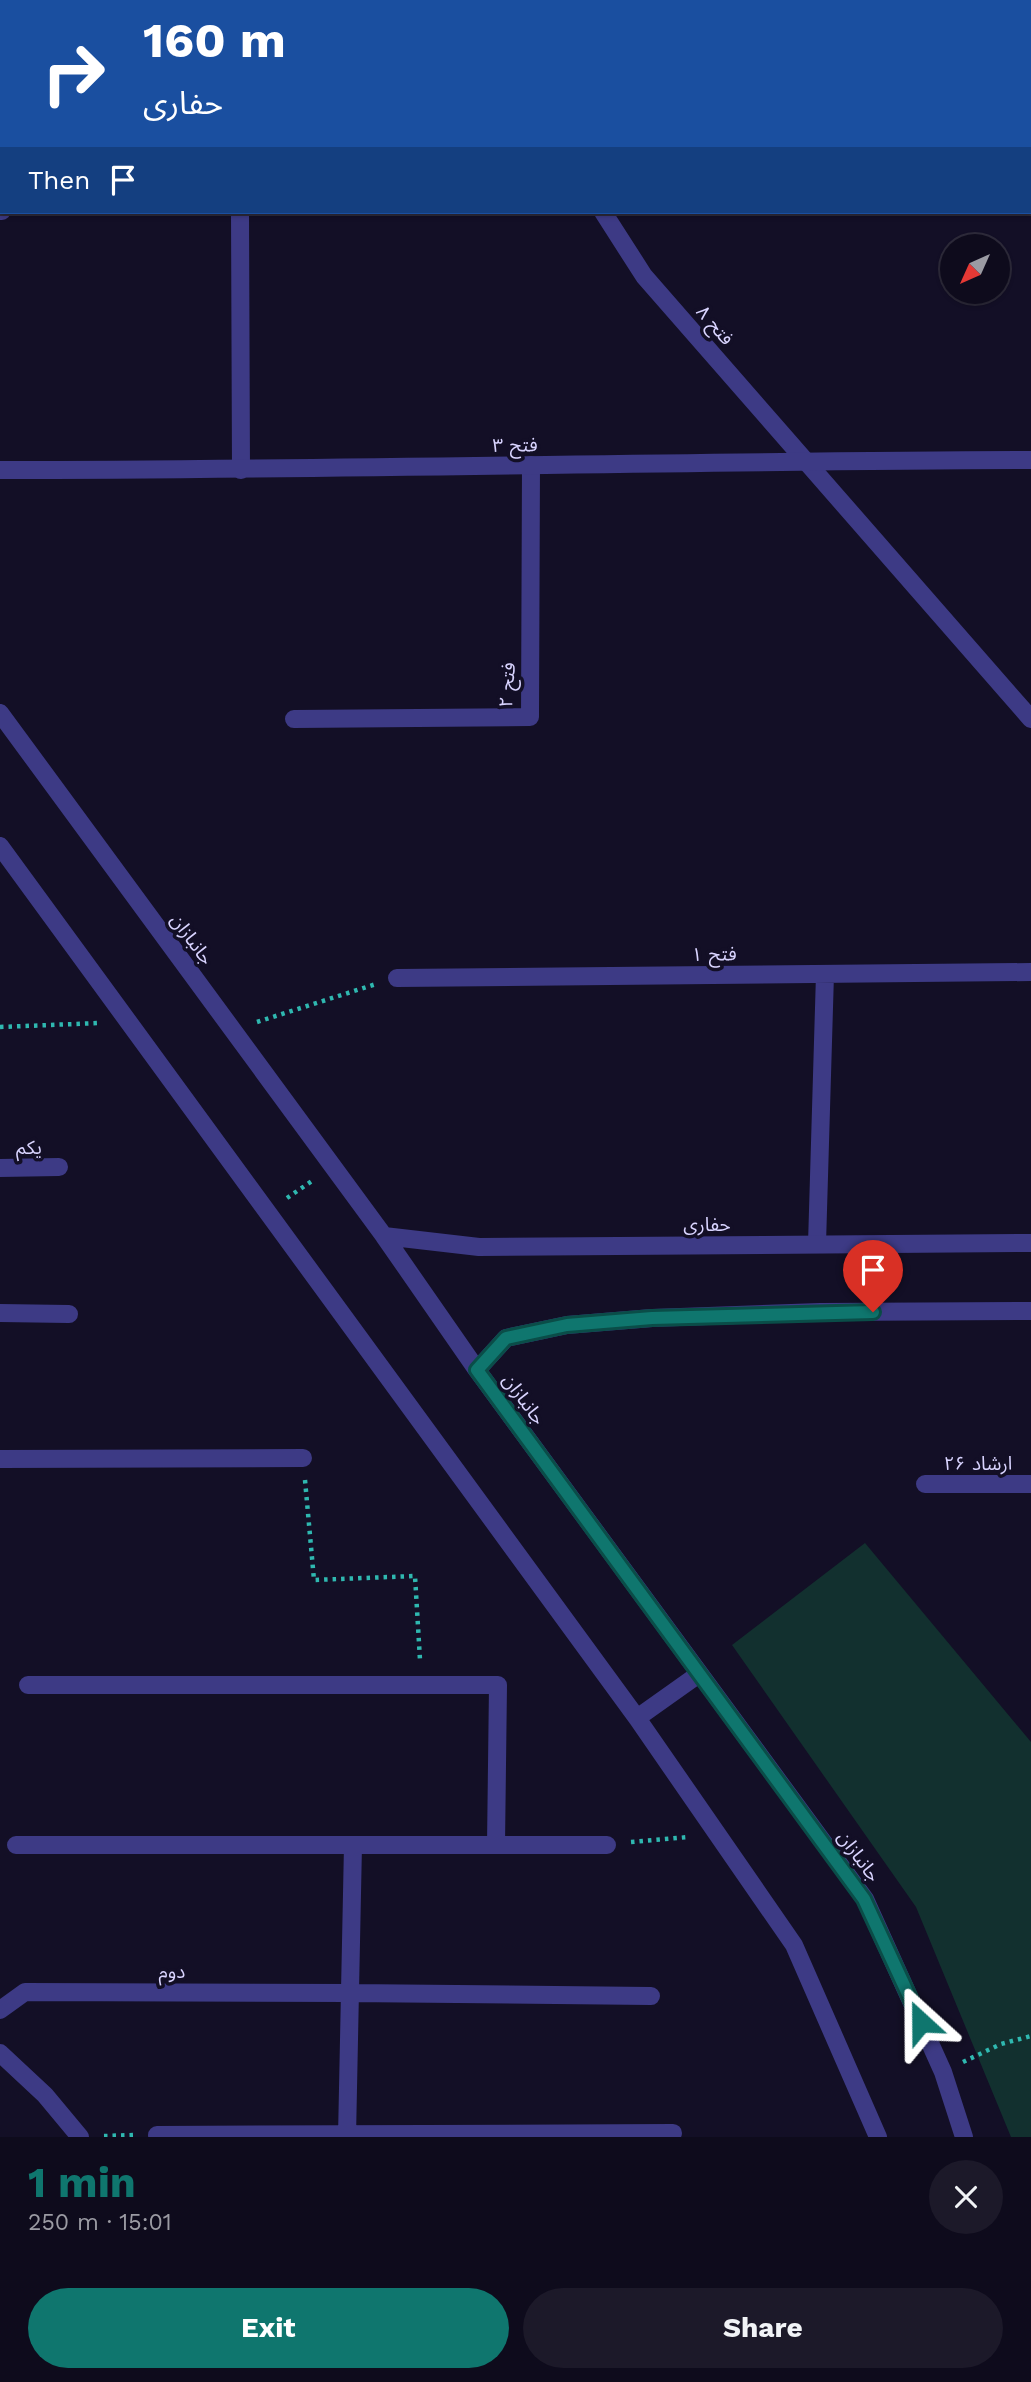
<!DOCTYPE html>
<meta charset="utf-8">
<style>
:root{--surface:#0e0b1c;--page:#1c1929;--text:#f1f3f6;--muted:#9b9ba3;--line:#2e2b3b;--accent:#0f766e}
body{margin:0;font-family:"Work Sans","Noto Sans Arabic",sans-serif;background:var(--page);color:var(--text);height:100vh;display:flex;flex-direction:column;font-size:26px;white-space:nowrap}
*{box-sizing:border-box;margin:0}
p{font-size:23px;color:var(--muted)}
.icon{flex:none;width:38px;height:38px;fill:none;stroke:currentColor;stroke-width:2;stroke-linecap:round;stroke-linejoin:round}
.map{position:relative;height:2137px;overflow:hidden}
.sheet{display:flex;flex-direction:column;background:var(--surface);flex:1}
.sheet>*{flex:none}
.top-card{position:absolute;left:0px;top:0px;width:1032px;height:214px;box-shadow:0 2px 5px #0004,0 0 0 2px var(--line);background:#1a4fa0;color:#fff;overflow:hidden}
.needle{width:46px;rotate:225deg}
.fabs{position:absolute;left:940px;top:234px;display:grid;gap:14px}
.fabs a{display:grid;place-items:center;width:70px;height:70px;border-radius:50%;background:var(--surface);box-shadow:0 2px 5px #0004,0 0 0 2px var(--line);font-size:35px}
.pin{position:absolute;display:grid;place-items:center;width:60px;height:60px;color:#fff;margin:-72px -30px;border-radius:50% 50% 50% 0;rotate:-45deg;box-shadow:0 0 7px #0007}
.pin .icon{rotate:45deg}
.me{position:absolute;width:77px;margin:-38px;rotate:336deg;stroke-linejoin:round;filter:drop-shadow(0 0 5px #0008)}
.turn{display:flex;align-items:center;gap:24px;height:147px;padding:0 28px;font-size:32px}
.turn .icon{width:91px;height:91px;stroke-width:2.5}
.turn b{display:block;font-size:49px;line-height:60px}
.then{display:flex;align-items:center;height:66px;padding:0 28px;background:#0003;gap:14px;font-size:26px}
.round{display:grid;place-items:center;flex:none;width:74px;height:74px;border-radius:37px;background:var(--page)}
.summary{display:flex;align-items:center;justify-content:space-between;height:119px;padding:0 28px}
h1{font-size:42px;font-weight:700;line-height:52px;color:var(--accent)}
.cta{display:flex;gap:14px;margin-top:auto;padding:14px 28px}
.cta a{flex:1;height:80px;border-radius:42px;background:var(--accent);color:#fff;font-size:28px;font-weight:700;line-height:80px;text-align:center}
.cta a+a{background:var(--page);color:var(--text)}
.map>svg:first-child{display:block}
.green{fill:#12302f}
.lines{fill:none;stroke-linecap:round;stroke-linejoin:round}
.path{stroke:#2fb8b0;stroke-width:4.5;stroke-dasharray:3.5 5;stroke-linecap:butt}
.minor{stroke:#3d3a85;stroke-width:18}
.tertiary{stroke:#3d3a85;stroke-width:18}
.route-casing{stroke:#0a4d48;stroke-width:18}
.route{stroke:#0f766e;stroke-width:12}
.labels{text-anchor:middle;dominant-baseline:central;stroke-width:7;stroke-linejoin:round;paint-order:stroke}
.street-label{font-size:19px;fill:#d9d4ff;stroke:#130f26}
</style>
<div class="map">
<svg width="1031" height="2137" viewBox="0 0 1031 2137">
<rect width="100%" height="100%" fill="#130f26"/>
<!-- green -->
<path class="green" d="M865,1543L1031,1742V2137H1011L916,1907L732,1645Z"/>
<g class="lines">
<!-- path -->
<path class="path" d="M549,212L580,213
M257,1022L376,984
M0,1027L100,1023
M287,1198L315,1179
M305,1480L314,1580L415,1576L420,1660
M631,1842L689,1837
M963,2062L1001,2044L1031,2036
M104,2136L134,2135"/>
<!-- minor -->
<path class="minor" d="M239,0V2
M556,2V0
M0,211H2
M240,212L241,470
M603,212L644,276L1031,719
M294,719L530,717L531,465
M397,978L1031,972
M0,1168L59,1167
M817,1244L825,974
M0,1313L69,1314
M0,1459L303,1458
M925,1484H1031
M28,1685H498L496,1845
M16,1845H607
M0,2010L25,1992L350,1993L651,1996
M0,2053L45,2095L80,2137
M157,2135L673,2133
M347,2137L353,1845"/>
<!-- tertiary -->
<path class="tertiary" d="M0,470C344,470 687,461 1031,460
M0,713L384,1236L477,1370L865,1899L943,2072L964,2137
M0,846L637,1718L794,1945L878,2137
M384,1236L479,1247L1031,1243
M477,1370L506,1338L567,1325L652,1318L820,1312L1031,1311
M637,1718L699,1674"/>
</g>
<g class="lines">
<!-- route casing -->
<g class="route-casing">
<path id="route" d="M873,1312L652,1318L567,1325L506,1338L477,1370L864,1899L921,2022"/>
</g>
<!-- route -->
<use href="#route" class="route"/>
</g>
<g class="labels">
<!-- street labels -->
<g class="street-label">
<text transform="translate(715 325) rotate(49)">فتح ۸</text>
<text transform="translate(515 445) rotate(-1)">فتح ۳</text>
<text transform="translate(507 685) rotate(-86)">فتح ۲</text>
<text transform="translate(192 939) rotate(54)">جانبازان</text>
<text transform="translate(714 954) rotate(-1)">فتح ۱</text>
<text x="29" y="1147">یکم</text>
<text x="707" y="1224">حفاری</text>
<text transform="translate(524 1399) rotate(54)">جانبازان</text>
<text x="978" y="1463">ارشاد ۲۶</text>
<text transform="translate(859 1856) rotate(54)">جانبازان</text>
<text x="172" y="1971">دوم</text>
</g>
</g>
</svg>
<div class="fabs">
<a><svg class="needle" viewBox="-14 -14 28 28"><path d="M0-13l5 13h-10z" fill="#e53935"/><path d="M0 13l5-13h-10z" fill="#9b9ba3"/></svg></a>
</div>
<div class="pin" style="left:873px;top:1312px;background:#d93025"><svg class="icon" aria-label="arrive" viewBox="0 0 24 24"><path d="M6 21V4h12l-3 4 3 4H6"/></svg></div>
<svg class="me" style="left:921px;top:2022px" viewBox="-20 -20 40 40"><path d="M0-17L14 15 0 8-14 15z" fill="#0f766e" stroke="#fff" stroke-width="4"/></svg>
<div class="top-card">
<div class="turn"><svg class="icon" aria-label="right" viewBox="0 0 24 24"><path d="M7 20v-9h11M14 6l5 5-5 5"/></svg><div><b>160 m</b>حفاری</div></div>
<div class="then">Then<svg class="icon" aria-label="arrive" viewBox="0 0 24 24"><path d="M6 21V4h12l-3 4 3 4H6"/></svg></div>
</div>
</div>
<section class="sheet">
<div class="summary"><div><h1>1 min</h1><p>250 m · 15:01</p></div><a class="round"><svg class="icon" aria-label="close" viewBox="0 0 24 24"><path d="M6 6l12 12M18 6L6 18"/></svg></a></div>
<div class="cta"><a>Exit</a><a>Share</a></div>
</section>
